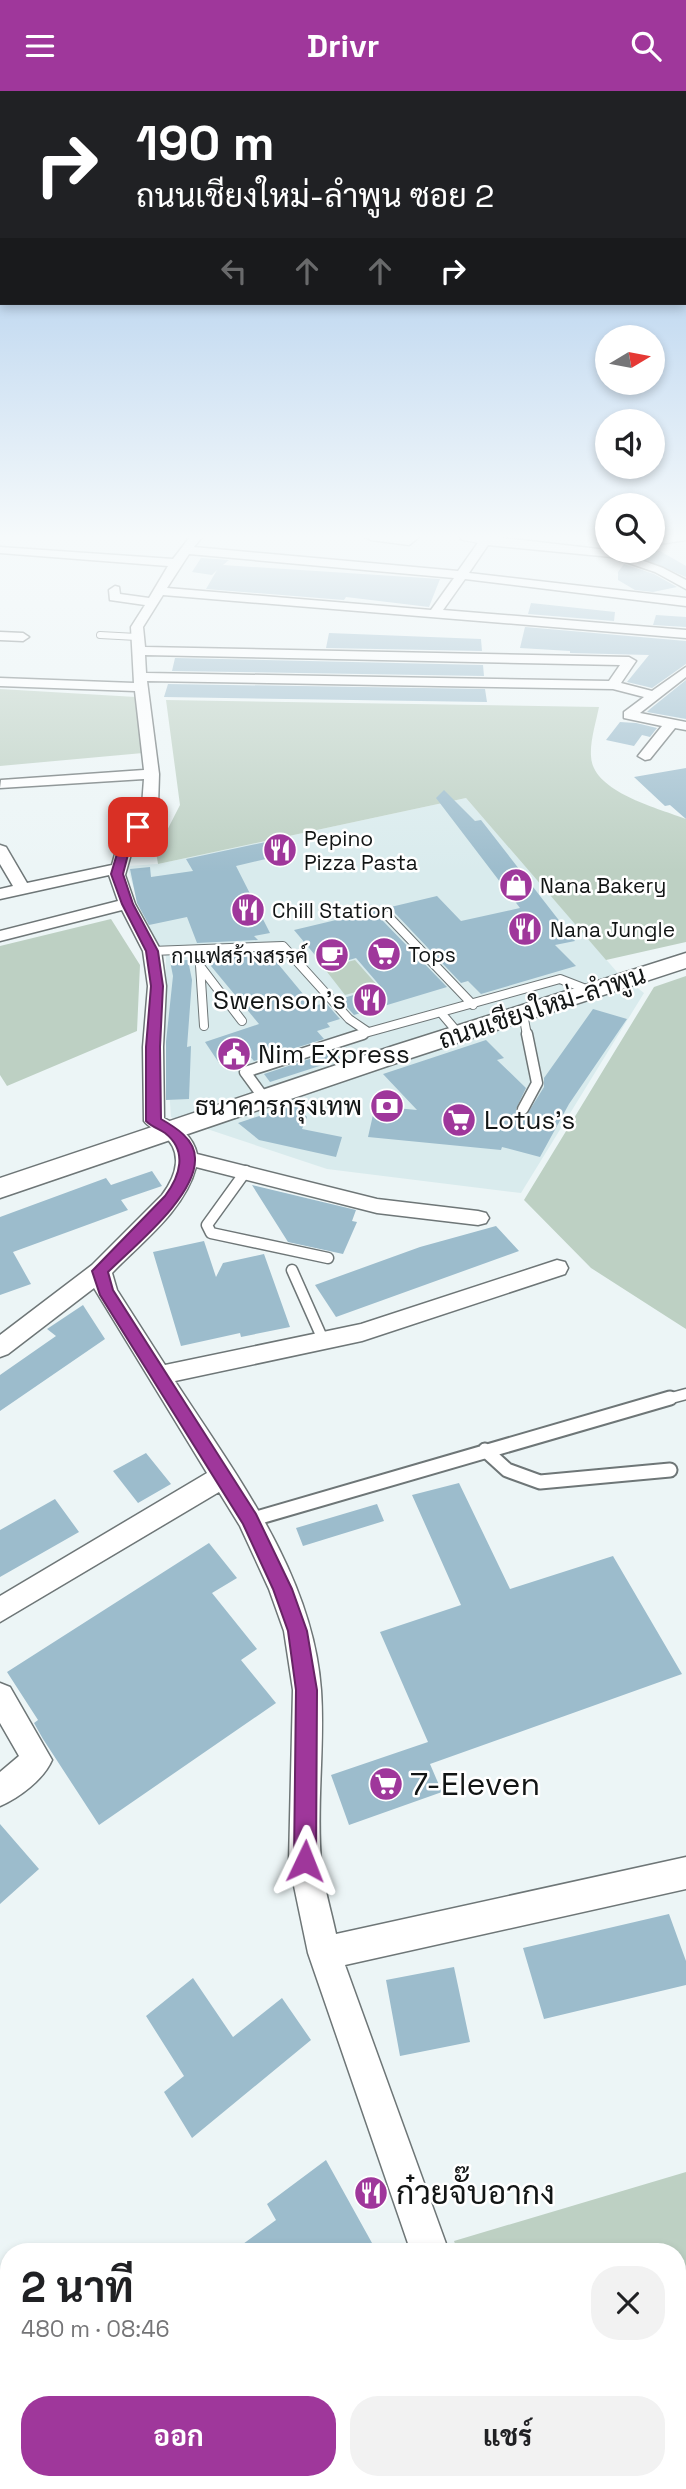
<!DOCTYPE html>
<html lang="th">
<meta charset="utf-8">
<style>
:root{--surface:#fff;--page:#f2f2f2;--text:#202124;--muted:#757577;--accent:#9f379b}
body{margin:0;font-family:"Space Grotesk",Sarabun,sans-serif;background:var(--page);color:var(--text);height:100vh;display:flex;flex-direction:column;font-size:26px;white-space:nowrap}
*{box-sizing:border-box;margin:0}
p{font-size:23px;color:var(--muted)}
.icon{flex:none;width:38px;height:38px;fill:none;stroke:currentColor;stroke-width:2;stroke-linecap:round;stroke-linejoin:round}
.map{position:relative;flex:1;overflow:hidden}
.side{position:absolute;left:0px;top:2152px;width:686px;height:247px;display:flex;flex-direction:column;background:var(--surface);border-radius:28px 28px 0 0;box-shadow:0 4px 10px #0003}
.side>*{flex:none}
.guide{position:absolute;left:0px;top:0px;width:686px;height:214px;box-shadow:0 4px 10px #0003;background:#202124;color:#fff;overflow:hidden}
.needle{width:46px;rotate:80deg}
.buttons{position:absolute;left:595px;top:234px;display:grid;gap:14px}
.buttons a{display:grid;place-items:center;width:70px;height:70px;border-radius:50%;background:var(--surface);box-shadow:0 4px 10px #0003;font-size:35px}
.pin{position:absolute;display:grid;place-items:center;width:60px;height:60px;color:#fff;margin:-30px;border-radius:14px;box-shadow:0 4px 10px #0006}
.me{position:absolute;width:77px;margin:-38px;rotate:2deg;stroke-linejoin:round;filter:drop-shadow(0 0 5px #0008)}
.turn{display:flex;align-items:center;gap:24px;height:147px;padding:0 21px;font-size:32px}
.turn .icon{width:91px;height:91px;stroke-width:2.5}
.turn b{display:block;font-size:49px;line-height:60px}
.lanes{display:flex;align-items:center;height:66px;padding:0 21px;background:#0003;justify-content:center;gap:35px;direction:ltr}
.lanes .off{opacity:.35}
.round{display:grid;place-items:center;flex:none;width:74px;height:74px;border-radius:28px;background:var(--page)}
.summary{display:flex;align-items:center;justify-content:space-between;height:119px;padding:0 21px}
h1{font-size:42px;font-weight:700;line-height:52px}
.primary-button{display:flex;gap:14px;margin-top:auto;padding:14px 21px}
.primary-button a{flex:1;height:80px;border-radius:28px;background:var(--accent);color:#fff;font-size:28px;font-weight:700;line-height:80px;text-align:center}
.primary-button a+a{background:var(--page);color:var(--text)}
header{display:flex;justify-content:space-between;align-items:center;height:91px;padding:0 21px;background:var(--accent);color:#fff;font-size:32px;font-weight:700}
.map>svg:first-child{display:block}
.built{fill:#d9ebed}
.green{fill:#bdd0c3}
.building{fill:#9cbccc}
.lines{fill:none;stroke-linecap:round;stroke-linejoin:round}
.service-far3-casing{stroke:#6e7677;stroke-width:8}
.service-far2-casing{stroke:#6e7677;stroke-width:10}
.service-far1-casing{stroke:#6e7677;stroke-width:13}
.service-casing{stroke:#6e7677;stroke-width:17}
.minor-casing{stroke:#6e7677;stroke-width:3}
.secondary-casing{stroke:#6e7677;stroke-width:3}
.service-far3{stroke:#fff;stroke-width:6}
.service-far2{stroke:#fff;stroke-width:8}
.service-far1{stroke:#fff;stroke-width:10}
.service{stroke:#fff;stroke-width:13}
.minor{fill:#fff;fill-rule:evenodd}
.secondary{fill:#fff;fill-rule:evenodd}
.route{fill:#9f379b;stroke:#672465;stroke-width:2}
.labels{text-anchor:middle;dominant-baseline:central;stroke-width:5;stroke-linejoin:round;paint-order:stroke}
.far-poi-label{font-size:21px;fill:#121515;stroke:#fff;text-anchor:start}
.poi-label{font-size:26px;fill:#121515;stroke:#fff;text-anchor:end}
.street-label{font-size:26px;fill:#121515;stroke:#fff}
.near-poi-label{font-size:32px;fill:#121515;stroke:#fff;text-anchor:start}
</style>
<header><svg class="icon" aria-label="menu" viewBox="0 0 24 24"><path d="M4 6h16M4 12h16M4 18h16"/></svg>Drivr<svg class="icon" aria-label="search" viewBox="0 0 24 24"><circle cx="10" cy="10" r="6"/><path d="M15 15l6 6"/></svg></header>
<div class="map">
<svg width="686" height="2398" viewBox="0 0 686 2398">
<rect width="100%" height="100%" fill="#ecf5f6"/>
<!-- built -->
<path class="built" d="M466,707L617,881L644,902L521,1102L327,1078L171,1026L165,940L166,866L143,828L127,775L158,773Z"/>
<!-- green -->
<path class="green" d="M0,598L136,606L143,662L0,675Z
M166,609L599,616C596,631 590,650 591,665C592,701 658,717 686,728V851L606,869L466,707L158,773L156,761L180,714Z
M111,828L140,874L137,940L7,995L0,984V855Z
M355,869L378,895L345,904L324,877Z
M686,885V1238L591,1177L524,1109L654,896Z
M686,2081V2398H545L542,2391L677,2390V2161H458L454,2150Z"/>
<!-- building -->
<path class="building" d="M632,460H660L686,475V486L630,462Z
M201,467L229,469L223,474L440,488L429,516L346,506L344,509L206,498L217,479L212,484L192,481Z
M624,473L654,483L677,496L653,501L635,499L618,489V481Z
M531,512L615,521L614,530L528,523Z
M656,524L686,526V536L653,534Z
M525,536L686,550V573L652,597L644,595L627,591L649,564L570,562V560L520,557Z
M329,542L481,548L482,560L326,557Z
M175,567L483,574L484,585L172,580Z
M686,589V628L647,621L650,618Z
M168,593L485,598L487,611L164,606Z
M620,631L636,632L657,637L650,646L642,644L634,655L606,649Z
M686,677V728L670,714L665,715L634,686Z
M444,699L475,730L481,729L575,850L555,854L576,875L481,903L468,890L461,892L393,820L387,819L382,823L383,830L447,896L354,924L340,908L381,896L356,867L325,876L294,839L437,805L461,830L520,817L436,707Z
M280,748L283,764L236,775L270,842L254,845L258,849L197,852L187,826L149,834L137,812L130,778L150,776L151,786L193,780L186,768Z
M269,862L313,915L326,912L340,928L327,932L330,936L317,940L324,948L254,970L248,963L219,972L205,951L259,933L206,869V864Z
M188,869L192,889L187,956L191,955L189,1008L166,1009V951L173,885L170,870Z
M593,918L627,928L569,1013L540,1066L502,1056L501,1059L368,1046L375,1015L417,1019L383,983L486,949L504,967L497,969L526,997L516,1018L519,1024L526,1025L544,996V987Z
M334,960L341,968L270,991L264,983Z
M295,1013L307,1026L302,1038L342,1046L336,1066L259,1049L238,1032Z
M152,1080L162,1095L121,1109L128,1119L13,1161L31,1193L0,1204V1126L106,1087L111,1094Z
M252,1094L356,1119L352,1130L357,1131L343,1163L288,1151Z
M496,1135L519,1160L336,1226L315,1194L420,1156Z
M204,1150L216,1186L223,1172L264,1163L290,1236L241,1246L240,1242L181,1255L153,1161Z
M83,1214L105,1248L0,1320V1284L56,1245L47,1238Z
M146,1362L171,1393L138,1412L113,1380Z
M459,1392L510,1498L613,1465L682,1583L430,1673L442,1701L349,1734L331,1684L428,1651L380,1541L461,1514L412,1404Z
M55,1408L79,1441L0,1486V1439Z
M377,1413L384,1430L303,1455L296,1437Z
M209,1452L237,1487L212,1502L257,1558L241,1569L276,1612L99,1734L43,1648L34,1632L38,1629L7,1581Z
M0,1733L39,1778L0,1813Z
M669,1823L686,1870V1894L544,1928L523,1857Z
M454,1876L470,1951L400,1965L386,1889Z
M193,1887L233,1946L282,1907L311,1949L192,2047L164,2001L184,1985L146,1925Z
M326,2069L377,2161H232L276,2129L267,2113Z"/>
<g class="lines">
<!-- service-far3 casing -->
<g class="service-far3-casing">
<path id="service-far3" d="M463,446L485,450
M100,544L137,546"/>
</g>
<!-- service-far2 casing -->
<g class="service-far2-casing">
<path id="service-far2" d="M388,825L473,914
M199,859L204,935
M152,860L283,855L349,928L368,941
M200,875L242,930
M442,923L459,943
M523,923L527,944
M358,944L560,888L591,900"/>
</g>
<!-- service-far1 casing -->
<g class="service-far1-casing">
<path id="service-far1" d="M264,1007L245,981L363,943
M523,1018L537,992L527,943
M246,1080L207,1134L211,1142L328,1167
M292,1179L324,1251
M664,1309L686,1303"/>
</g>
<!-- service casing -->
<g class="service-casing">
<path id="service" d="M485,1359L507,1379L540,1391L670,1379
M250,1429L670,1307"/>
</g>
<!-- minor casing -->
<g class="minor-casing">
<path id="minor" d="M190,446H202L194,456L458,480L482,446H494L616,460L663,477L686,489V498L655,481L611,466L488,454L469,482L686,507V515L465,488L443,519L686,539V547L163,504L143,536L145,556L629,566L636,570L621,592L652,600L686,576V586L640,622L686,631V639L675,637L650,668L645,669L638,665L662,635L624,627V621L644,606L613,598L147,590L159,683L158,715L133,756L125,784L135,813L161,860L166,895L163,956L164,1027C179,1035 193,1045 197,1063L377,1108L478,1120L486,1122L489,1127L486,1132L478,1134L377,1122L196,1076C185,1119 142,1151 112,1182L117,1199L165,1274L361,1233L557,1169L565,1171L568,1177L565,1183L362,1250L175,1290C236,1384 313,1484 321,1599C325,1656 316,1713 321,1770C323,1794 331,1819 336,1843L686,1766V1798L345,1874L449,2161H411L308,1862L289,1771L293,1599L284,1540L269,1498L240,1435L219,1401L0,1531V1505L207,1382L94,1197L8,1263L0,1266V1244L92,1174L162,1104C177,1084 184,1060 162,1043C156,1038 149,1037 144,1030L143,956L148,895L143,860L122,819L0,850V840L118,810L109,784L0,808V798L13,795L0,773V754L6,756L27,792L112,774L117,756L142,715L144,688L0,697L1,689L144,679L135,600L0,595V587L134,592L131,536L145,514L110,509L109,499L115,495L119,496L120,503L149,507L168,475L0,462V456L173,468ZM189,463L454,487L431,519L167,497ZM145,564L620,574L609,590L146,582Z
M365,446H419L409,454L371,449Z
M663,446H686V449L653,454V448Z
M0,541L23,542L29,546L23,550L0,549Z
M0,1592L10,1596L52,1669C44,1688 19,1707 0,1715V1681L19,1665L0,1632Z
M166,2390H213L210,2398H163Z
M495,2390H537L540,2398H498Z"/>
</g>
<!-- secondary casing -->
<g class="secondary-casing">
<path id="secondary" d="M686,862V877L411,967L0,1107V1087L393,955Z"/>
</g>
<!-- service-far3 -->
<use href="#service-far3" class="service-far3"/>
<!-- service-far2 -->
<use href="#service-far2" class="service-far2"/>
<!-- service-far1 -->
<use href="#service-far1" class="service-far1"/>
<!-- service -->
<use href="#service" class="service"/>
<!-- minor -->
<use href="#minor" class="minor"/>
<!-- secondary -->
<use href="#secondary" class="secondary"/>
</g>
<!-- sky -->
<linearGradient id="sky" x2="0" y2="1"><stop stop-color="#96bee8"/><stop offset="0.57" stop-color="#f6fafb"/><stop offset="1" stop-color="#f6fafb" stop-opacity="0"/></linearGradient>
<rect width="686" height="782" fill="url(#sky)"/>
<!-- route -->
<path class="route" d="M134,734L144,736L130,756L123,783L133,813L158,860L163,895L160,956L161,1028C175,1036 195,1048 195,1067C197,1105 134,1155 108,1181L113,1199L256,1423L292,1498L307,1540L317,1599L316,1770L313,1778L305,1781L297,1778L294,1770L296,1599L288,1540L273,1498L243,1433L100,1204L92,1180L165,1105C180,1085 188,1060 165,1042C159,1038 152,1036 146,1030V956L151,895L146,860L122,813L111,783L119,756Z"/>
<!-- icons -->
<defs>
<g id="restaurant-disc" transform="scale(1.75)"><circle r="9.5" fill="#9f379b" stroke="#fff"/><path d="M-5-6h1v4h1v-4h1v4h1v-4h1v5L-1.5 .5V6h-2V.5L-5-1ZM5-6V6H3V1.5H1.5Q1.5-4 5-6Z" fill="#fff"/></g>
<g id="shop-disc" transform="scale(1.75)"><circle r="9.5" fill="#9f379b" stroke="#fff"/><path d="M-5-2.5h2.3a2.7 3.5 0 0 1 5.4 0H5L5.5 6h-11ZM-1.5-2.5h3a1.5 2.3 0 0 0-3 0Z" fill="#fff"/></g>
<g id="supermarket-disc" transform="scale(1.75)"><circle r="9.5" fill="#9f379b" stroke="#fff"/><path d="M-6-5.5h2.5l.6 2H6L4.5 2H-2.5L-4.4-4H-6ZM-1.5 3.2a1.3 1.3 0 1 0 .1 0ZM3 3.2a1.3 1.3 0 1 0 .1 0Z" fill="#fff"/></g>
<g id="cafe-disc" transform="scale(1.75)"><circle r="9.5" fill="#9f379b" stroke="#fff"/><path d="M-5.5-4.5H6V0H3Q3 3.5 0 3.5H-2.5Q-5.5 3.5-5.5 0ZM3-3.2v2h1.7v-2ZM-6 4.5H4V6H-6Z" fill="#fff"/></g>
<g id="civic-disc" transform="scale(1.75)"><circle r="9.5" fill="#9f379b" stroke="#fff"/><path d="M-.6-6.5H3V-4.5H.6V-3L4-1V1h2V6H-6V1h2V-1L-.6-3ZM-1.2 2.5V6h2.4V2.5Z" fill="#fff"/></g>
<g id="bank-disc" transform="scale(1.75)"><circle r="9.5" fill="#9f379b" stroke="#fff"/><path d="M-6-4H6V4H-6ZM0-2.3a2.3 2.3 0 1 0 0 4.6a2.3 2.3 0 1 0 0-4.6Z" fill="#fff"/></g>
</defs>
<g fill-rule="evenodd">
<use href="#restaurant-disc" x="280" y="759"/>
<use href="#shop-disc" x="516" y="794"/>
<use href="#restaurant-disc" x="248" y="819"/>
<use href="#restaurant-disc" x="525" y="838"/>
<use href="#supermarket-disc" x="384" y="863"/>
<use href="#cafe-disc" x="332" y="864"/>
<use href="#restaurant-disc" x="370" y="909"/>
<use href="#civic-disc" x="234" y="963"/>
<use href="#bank-disc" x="387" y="1015"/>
<use href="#supermarket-disc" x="459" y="1029"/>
<use href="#supermarket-disc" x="386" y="1693"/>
<use href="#restaurant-disc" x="371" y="2102"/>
</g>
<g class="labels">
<!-- far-poi labels -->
<g class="far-poi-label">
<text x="304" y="747">Pepino<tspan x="304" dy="24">Pizza Pasta</tspan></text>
<text x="540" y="794">Nana Bakery</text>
<text x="272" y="819">Chill Station</text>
<text x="550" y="838">Nana Jungle</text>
<text x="408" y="863">Tops</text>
<text x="308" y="864" text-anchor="end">กาแฟสร้างสรรค์</text>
</g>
<!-- poi labels -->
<g class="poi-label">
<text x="346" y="909">Swenson's</text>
<text x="258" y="963" text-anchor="start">Nim Express</text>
<text x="362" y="1015">ธนาคารกรุงเทพ</text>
<text x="484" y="1029" text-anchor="start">Lotus's</text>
</g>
<!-- street labels -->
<g class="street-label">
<text transform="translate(542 916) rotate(-18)">ถนนเชียงใหม่-ลำพูน</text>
</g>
<!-- near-poi labels -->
<g class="near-poi-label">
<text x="410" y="1693">7-Eleven</text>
<text x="396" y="2102">ก๋วยจั๊บอากง</text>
</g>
</g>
</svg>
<div class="buttons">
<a><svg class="needle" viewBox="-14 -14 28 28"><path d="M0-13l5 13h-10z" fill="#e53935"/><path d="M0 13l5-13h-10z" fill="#757577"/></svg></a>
<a><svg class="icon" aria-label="sound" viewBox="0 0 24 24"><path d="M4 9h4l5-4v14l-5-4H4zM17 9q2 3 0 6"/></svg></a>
<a><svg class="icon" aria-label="search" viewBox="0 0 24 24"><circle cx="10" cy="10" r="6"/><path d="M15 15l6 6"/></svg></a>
</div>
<div class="pin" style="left:138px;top:736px;background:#d93025"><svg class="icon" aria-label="arrive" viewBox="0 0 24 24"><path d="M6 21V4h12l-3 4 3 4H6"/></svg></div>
<svg class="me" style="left:305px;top:1770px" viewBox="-20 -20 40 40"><path d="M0-17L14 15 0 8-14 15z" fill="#9f379b" stroke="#fff" stroke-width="4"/></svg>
<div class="guide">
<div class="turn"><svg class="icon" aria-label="right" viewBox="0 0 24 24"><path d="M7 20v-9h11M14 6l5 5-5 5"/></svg><div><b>190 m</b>ถนนเชียงใหม่-ลำพูน ซอย 2</div></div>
<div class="lanes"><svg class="icon off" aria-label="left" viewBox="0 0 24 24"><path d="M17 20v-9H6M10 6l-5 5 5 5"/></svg><svg class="icon off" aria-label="ahead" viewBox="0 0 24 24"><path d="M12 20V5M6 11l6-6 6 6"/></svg><svg class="icon off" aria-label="ahead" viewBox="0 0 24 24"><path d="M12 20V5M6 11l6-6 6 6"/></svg><svg class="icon" aria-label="right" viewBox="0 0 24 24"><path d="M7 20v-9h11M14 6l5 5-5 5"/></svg></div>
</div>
<section class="side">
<div class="summary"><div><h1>2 นาที</h1><p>480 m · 08:46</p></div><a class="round"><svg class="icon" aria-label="close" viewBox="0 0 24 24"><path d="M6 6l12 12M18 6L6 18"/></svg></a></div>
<div class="primary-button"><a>ออก</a><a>แชร์</a></div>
</section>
</div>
